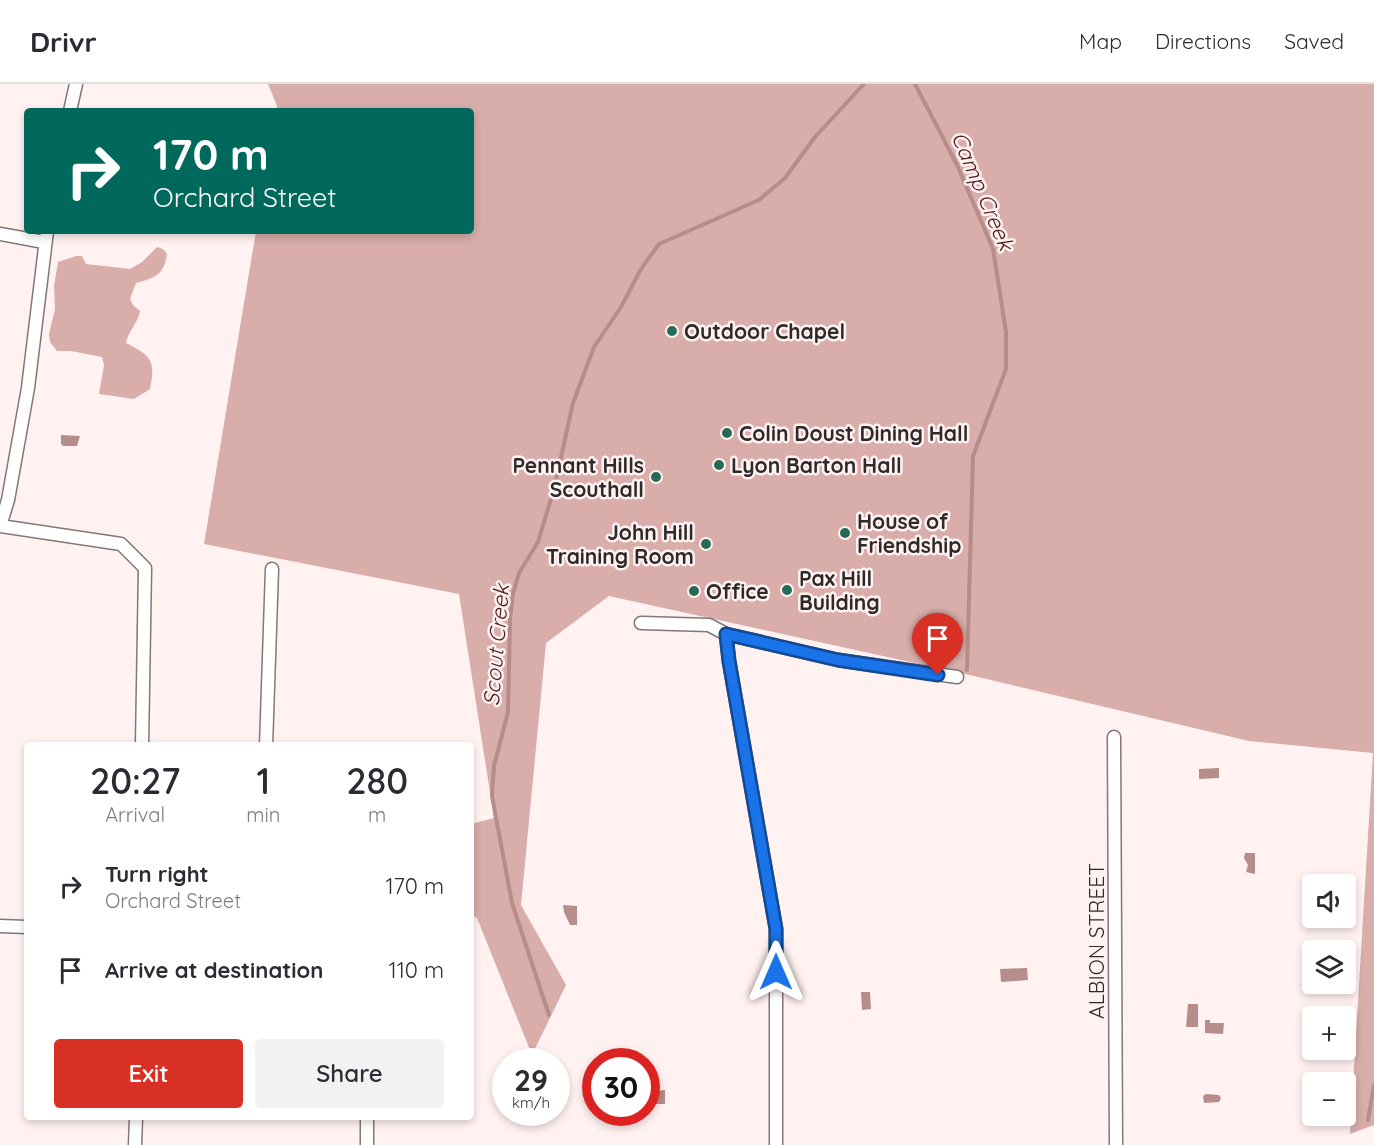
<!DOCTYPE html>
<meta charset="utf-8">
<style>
:root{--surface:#fff;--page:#f2f2f3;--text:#2b2b33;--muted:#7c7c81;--line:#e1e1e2;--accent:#d93025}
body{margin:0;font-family:Quicksand,sans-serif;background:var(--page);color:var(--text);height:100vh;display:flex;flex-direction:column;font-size:22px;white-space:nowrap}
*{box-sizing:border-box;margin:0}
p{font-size:20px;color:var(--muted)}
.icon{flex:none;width:33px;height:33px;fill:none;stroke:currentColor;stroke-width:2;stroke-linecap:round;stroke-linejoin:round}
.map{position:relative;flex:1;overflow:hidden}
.details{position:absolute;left:24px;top:658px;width:450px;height:378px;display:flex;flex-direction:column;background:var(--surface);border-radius:6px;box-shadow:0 3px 9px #0003}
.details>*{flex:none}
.top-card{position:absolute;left:24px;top:24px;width:450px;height:126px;border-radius:6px;box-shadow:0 3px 9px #0003;background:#00695c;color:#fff;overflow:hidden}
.tools{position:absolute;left:1302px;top:790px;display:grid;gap:12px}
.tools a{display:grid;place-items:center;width:54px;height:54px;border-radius:6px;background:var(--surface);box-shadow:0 3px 9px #0003;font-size:30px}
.speed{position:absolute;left:492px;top:964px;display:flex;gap:12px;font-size:30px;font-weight:700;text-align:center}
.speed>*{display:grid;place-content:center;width:78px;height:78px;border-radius:50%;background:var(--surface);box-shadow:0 3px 9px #0003;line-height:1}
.speed small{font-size:15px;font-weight:400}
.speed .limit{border:9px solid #d22;background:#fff;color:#111}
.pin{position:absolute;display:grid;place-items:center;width:51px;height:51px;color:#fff;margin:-62px -26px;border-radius:50% 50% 50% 0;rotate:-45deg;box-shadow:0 0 6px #0007}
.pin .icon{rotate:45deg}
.me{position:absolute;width:66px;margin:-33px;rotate:0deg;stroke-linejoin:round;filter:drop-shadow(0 0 4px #0008)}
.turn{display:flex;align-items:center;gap:21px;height:126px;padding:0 30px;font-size:27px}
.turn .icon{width:78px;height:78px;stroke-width:2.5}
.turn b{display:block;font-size:42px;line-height:51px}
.eta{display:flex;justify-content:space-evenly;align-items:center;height:102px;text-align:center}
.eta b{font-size:36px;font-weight:600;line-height:42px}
.action{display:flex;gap:12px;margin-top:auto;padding:12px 30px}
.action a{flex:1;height:69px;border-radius:6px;background:var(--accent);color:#fff;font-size:24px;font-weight:600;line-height:69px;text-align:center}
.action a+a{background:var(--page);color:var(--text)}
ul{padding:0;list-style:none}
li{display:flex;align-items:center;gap:18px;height:84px;padding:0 30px}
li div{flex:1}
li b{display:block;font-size:22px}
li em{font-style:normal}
header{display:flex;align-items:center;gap:36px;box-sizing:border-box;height:84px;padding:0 30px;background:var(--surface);border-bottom:2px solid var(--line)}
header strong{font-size:28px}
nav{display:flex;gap:33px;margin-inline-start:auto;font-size:21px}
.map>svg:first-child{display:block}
.forest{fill:#d8adaa}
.water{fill:#b68d8b}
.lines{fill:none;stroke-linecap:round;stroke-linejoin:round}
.stream{stroke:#b68d8b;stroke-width:4}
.street-casing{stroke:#837777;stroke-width:15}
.street{stroke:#fff;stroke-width:12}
.route-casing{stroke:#114b97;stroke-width:15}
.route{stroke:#1a73e8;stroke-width:10}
.poi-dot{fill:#286958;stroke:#fff2f1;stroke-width:2}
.labels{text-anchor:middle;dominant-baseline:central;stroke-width:5;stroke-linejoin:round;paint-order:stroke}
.poi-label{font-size:21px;font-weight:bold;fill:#2e2a29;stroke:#fff2f1;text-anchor:start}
.street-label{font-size:21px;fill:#2e2a29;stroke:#fff2f1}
.water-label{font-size:22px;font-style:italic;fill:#521c1c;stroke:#fff2f1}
</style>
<header>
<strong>Drivr</strong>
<nav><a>Map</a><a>Directions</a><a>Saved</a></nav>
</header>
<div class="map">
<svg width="1374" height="1061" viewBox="0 0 1374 1061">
<rect width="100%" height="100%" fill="#fff2f1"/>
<!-- forest -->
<path class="forest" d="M268,0H1374V1041L1350,1050L1373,669L1249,657L974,592L609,512L546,559L521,821L566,901L532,971L477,834L471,831V740L494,734L459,510L204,460L256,147H471V27H276L277,22Z
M157,163L163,165L167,170C164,191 155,194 136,199L130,215L133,221L140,227C138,239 128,247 126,259C151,272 156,276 150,305L134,315L99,310L104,281L102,273L71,267H57L50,258L49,250L55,225L54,202L58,178L76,172H82L86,180L130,185L142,178Z"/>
<!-- water -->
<path class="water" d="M61,351L80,352L77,362H63L61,360Z
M1219,684V694L1199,695V685Z
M1245,769H1255V790L1246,788L1248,781L1244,774Z
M563,821L577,822V841H570L564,828Z
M1027,884L1028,896L1001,898L1000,885Z
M861,908H870L871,925L862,926Z
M1188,920H1198V943H1186Z
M1205,936H1210V939H1224L1223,950L1205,949Z
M665,1006V1020H655L654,1007Z
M1206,1010L1219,1011L1221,1014L1219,1018L1204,1019L1203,1012Z"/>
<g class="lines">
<!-- stream -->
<path class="stream" d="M915,0L957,81L993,165L1006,248V285L973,372L967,586
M549,931L512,819L492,712L494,682L508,628L510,535L513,510L519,489L538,458L554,405L573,319L594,263L621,223L641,185L659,160L759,116L785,94L815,53L864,0
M1368,1036L1374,1001"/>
<!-- street casing -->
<g class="street-casing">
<path id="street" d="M70,27L76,0
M0,150L44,158
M0,442L121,460L145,484L142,662
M0,442L8,416L28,304L47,147
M641,539L709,541L726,550L838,576L957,593
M726,550L729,577L776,845V1061
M1114,653L1116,1061
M266,662L272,485
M0,842L27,843
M135,1061L136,1034
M367,1061V1034"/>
</g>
<!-- street -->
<use href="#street" class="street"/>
</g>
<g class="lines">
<!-- route casing -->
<g class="route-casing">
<path id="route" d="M776,888V845L729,577L726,550L838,576L938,591"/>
</g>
<!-- route -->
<use href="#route" class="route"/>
</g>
<!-- markers -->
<g class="poi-dot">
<circle cx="672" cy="247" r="6"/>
<circle cx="727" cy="349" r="6"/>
<circle cx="719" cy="381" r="6"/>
<circle cx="656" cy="393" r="6"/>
<circle cx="845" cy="449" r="6"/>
<circle cx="706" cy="460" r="6"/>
<circle cx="787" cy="506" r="6"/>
<circle cx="694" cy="507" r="6"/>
</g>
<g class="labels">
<!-- poi labels -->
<g class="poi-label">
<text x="684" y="247">Outdoor Chapel</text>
<text x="739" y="349">Colin Doust Dining Hall</text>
<text x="644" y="381" text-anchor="end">Pennant Hills<tspan x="644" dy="24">Scouthall</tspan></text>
<text x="731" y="381">Lyon Barton Hall</text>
<text x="857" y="437">House of<tspan x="857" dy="24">Friendship</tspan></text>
<text x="694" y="448" text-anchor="end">John Hill<tspan x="694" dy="24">Training Room</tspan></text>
<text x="799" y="494">Pax Hill<tspan x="799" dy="24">Building</tspan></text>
<text x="706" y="507">Office</text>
</g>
<!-- street labels -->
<g class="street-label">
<text transform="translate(1096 857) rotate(-90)">ALBION STREET</text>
</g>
<!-- water labels -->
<g class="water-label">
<text transform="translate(983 107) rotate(67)">Camp Creek</text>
<text transform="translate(496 561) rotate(-85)">Scout Creek</text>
</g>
</g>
</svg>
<div class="tools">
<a><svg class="icon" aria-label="sound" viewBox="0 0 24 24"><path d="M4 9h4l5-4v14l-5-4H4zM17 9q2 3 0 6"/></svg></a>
<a><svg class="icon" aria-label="layers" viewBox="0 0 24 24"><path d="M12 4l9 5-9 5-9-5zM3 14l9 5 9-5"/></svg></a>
<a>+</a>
<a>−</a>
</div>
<div class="speed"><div>29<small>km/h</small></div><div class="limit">30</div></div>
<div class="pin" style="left:938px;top:591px;background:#d93025"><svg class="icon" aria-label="arrive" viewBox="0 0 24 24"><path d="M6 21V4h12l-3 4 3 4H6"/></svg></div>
<svg class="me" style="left:776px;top:888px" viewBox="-20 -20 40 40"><path d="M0-17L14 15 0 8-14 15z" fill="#1a73e8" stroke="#fff" stroke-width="4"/></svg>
<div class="top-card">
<div class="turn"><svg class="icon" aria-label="right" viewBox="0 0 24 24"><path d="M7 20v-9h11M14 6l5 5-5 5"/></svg><div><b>170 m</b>Orchard Street</div></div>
</div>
<section class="details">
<div class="eta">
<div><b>20:27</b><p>Arrival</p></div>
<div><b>1</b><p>min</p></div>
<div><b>280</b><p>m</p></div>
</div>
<ul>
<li><svg class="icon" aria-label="right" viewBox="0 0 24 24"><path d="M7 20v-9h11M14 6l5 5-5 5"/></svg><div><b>Turn right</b><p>Orchard Street</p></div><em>170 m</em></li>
<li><svg class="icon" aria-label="arrive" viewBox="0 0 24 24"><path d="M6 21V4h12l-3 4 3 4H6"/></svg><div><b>Arrive at destination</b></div><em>110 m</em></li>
</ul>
<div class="action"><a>Exit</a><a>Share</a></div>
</section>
</div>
